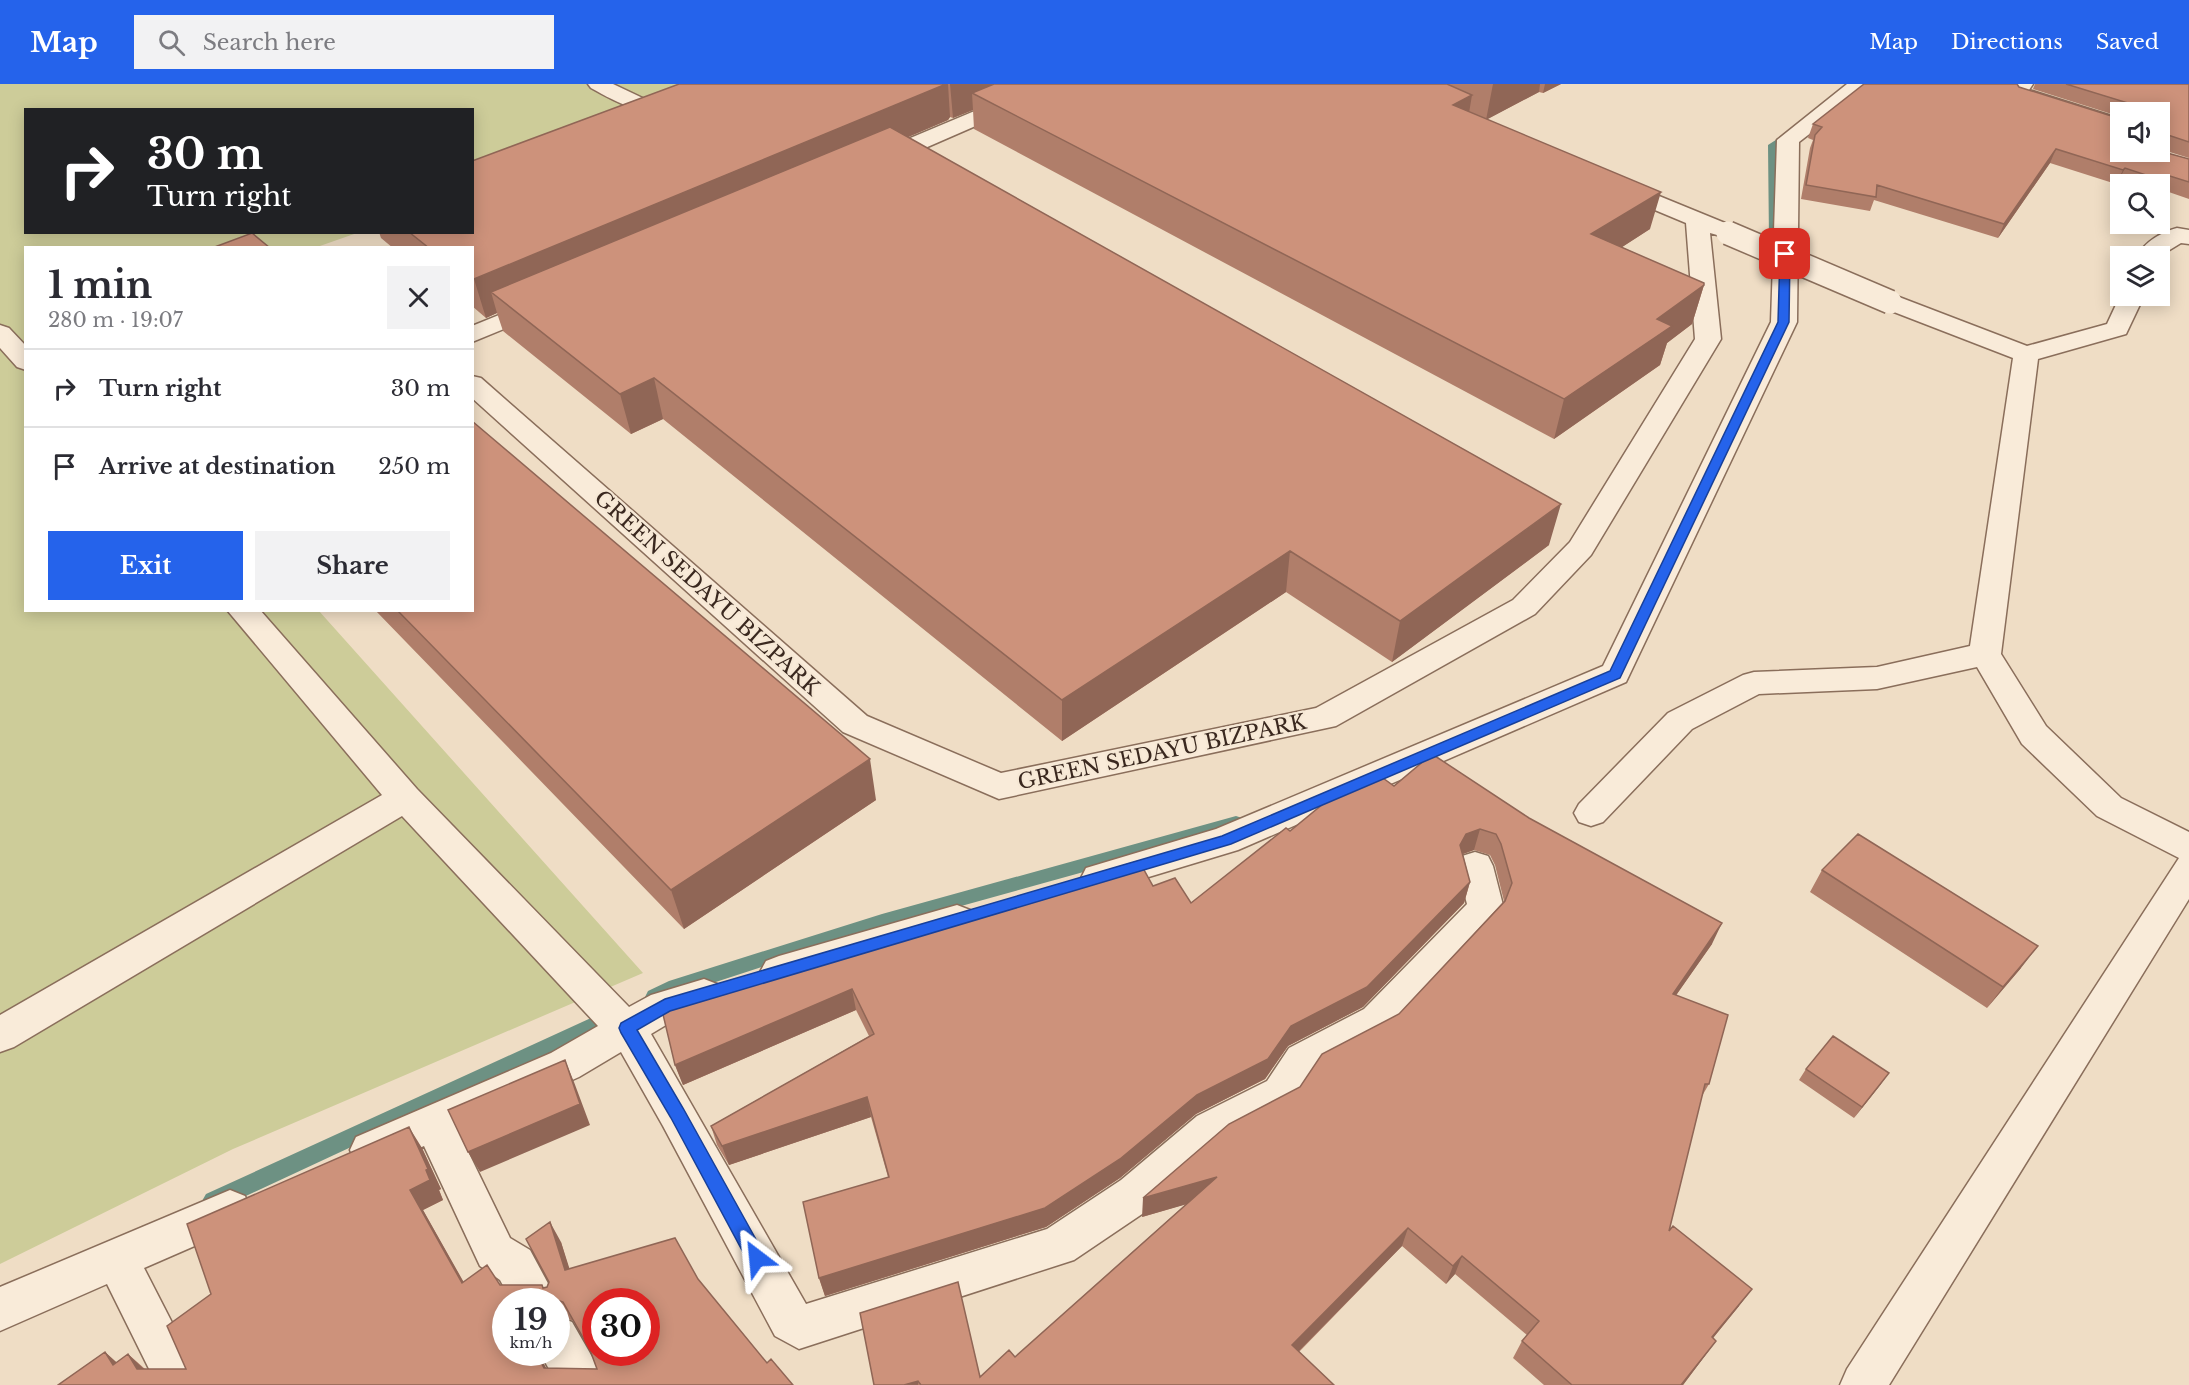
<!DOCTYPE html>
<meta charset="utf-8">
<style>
:root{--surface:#fff;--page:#f2f2f3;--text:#2b2b33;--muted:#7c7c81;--line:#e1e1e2;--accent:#2563eb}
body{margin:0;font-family:"Libre Baskerville",serif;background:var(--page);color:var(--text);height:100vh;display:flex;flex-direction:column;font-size:22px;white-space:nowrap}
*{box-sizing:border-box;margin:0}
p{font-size:20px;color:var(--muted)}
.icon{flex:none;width:33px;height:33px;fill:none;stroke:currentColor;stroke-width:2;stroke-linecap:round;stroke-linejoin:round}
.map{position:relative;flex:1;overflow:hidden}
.sheet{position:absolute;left:24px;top:162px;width:450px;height:366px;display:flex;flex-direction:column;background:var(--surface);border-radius:0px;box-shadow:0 3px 15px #0003}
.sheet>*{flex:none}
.hud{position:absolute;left:24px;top:24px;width:450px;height:126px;border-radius:0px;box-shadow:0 3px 15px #0003;background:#202124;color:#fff;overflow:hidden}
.tools{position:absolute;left:2110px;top:18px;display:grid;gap:12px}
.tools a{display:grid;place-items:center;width:60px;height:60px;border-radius:0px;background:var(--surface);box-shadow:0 3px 15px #0003;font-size:30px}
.speed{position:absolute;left:492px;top:1204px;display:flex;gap:12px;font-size:30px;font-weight:700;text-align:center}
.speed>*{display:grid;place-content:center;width:78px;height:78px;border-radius:50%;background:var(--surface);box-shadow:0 3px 15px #0003;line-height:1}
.speed small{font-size:15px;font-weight:400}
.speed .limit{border:9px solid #d22;background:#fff;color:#111}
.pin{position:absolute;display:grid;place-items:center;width:51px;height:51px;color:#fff;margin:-26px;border-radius:12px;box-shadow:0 3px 9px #0006}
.me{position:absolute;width:66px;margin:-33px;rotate:331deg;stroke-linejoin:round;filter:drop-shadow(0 0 4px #0008)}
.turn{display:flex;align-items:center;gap:21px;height:126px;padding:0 24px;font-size:27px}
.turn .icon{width:78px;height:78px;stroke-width:2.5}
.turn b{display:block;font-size:42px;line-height:51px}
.round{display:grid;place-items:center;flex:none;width:63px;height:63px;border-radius:0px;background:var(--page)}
.headline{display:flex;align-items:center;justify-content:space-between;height:102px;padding:0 24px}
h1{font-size:36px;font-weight:800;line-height:45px}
.primary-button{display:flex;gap:12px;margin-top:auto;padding:12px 24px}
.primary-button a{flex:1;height:69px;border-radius:0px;background:var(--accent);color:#fff;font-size:24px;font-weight:800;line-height:69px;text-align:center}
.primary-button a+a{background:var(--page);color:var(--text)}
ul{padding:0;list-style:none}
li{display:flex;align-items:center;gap:18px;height:78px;padding:0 24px;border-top:2px solid var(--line)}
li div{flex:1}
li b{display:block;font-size:22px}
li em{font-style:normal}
header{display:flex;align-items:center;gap:36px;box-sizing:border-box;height:84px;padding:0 30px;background:var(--accent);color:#fff}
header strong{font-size:28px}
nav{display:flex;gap:33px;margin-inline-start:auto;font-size:21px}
.search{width:420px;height:54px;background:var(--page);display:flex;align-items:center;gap:15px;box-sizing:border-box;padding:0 21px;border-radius:0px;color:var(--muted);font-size:22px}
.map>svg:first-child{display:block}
.green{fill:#cdcc99}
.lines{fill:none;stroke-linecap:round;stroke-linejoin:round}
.stream{fill:#6d9183;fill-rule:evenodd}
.minor-casing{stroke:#8a6e5b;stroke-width:3}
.minor{fill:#f9ebd9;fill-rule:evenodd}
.minor-bridge-casing{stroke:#8a6e5b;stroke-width:26;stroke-linecap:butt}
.minor-bridge{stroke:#f9ebd9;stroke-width:23}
.wall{fill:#b07e6a;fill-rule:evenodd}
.shaded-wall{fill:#906656}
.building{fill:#cd927b;stroke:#906656;stroke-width:1.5;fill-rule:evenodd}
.route{fill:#2563eb;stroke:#184099;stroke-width:1.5}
.labels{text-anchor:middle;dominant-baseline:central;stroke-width:4.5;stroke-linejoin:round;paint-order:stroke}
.street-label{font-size:21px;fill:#3a281f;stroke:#f6e8d5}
</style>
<header>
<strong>Map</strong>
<div class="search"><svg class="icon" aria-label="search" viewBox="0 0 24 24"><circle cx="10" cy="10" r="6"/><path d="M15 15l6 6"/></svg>Search here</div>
<nav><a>Map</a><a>Directions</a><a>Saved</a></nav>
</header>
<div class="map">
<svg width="2189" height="1301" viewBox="0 0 2189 1301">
<rect width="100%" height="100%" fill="#efddc5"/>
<!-- green -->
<path class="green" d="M0,0H754L473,105L472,26H26V148L357,149L317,163L26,164V526L319,527L643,889L233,1065L0,1180Z"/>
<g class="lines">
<!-- stream -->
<path class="stream" d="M1794,44L1798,45V49L1778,62L1781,157L1775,161L1769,157L1768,61Z
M1236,732L1242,734L1245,739L1242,744L882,844L682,909L655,921L648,919L645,913L648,907L669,897L882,830Z
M615,923L622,925L625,931L622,937L220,1124L213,1127L206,1124L202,1117L206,1110Z"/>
<!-- minor casing -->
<g class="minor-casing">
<path id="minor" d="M588,0H613L649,17L671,15L707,0H735L732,4C667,32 656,41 591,4Z
M1039,0H1066L1063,4L886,81L878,83L870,81L867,76L870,71Z
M1847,0H1868L1856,14L1799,58L1797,238L1626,598L1238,766L1099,808L1086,804L1081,794L1086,784L1216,745L1603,582L1771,238L1777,56Z
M2013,0H2033L2029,6L2121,35V48L2014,14L2008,7Z
M1615,94L1725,139L1729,144L1725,149L1717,151L1710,149L1721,255L1591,471L1535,530L1336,642L999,715L843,648L472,314V292L481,294L867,632L1001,689L1316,624L1513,516L1570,458L1695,255L1686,139L1607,106L1604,101L1607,96Z
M2177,144L2189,146V160L2181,159L2163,170L2160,175V172H2138C2144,158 2162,148 2177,144Z
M2121,210L2144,212L2126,250L2038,275L2001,570L2046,642L2121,714L2189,748V815L1889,1301H1840L1847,1285L2179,774L2097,732L2022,660L1977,583L1877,605L1759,610L1692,645L1603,738L1591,742L1579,738L1574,729L1579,720L1668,629L1743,591L1754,588L1877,583L1970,562L2013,274L1881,223L1878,218L1881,213L1890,211L1899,213L2027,262L2107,240Z
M541,214L550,216L553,221L550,226L472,258V242Z
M0,241L9,244L26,262V286L17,283L0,264Z
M227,526H260L417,705L629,923L651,911L704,895L717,900L723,911L717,922L676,935L651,950L806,1220L1047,1145L1121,1096L1197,1032L1267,997L1289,964L1364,925L1467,820L1457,782L1462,772L1475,768L1488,772L1493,782L1503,821L1497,836L1392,949L1317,988L1295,1021L1225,1058L1151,1124L1074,1176L799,1265L775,1252L663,1042L621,968L579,993L458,1047L510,1154L530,1166L558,1218L556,1221V1218H512L500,1196L480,1182L424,1062L371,1085L356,1079L350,1066L356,1053L551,969L598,942L402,732L14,963L0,968V931L382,711Z
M957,821L970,826L975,836L970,846L779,904L766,899L760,888L766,877L779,872Z
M230,1106L245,1112L251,1126L245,1140L144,1184L204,1301H157L107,1200L0,1247V1203Z
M556,1232L572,1238L599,1285L606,1301H558L540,1269H556Z"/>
</g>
<!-- minor -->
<use href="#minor" class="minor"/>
<!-- minor-bridge casing -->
<g class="minor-bridge-casing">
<path id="minor-bridge" d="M1728,149L1890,218"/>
</g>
<!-- minor-bridge -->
<use href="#minor-bridge" class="minor-bridge"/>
</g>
<!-- wall -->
<path class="wall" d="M679,0H1561L1543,9L1539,8L1487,35L1650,145L1622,163L1704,201L1692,240L1667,259L1660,281L1554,355L974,45L973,26L953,34L950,33L948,36L908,53L1549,461L1392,578L1286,508L1062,657L663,335L631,350L503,247L497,229L486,234L472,222V164H393L381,154L379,148H472Z
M2035,0H2189V74L2160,65V28H2121V33L2033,5Z
M1862,2L2019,3L2121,68L2189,75V115L2163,106L2160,108V100H2126L2118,98L2116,100L2050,79L1998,154L1874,116L1870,127L1801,115L1810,64L1813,56L1808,54L1813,40Z
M375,526H472L876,716L684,845Z
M1432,670L1712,860L1676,911L1709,1000L1702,1012L1669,1147L1739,1222L1713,1254L1716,1257L1683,1301H1544L1513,1274L1522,1257L1527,1251L1455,1190L1446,1200L1402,1162L1299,1268L1334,1301H874L980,1293L1015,1273L1186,1120L1142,1133L1300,1003L1399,930L1504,817L1495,781L1490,771L1474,766L1463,770L1470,798L1464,819L1363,923L1288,962L1265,995L1196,1030L1120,1094L1046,1143L825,1212L819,1194L888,1093L871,1033L729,1081L717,1061L711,1042L869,952L856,926L683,1001L675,981L822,876L1153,802L1191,819L1290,747L1394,702Z
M1822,786L2021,884L1987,924L1810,808Z
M1806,985L1881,1000L1854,1034L1799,996Z
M422,1064L441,1105L439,1106L443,1116L423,1126L463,1198L500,1201H542L544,1204L547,1203L561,1158L569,1185L698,1195L767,1279L793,1301H58L105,1268L117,1279L128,1270L145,1285H186ZM506,1218H556V1231L574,1237L590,1266L597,1285L546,1284L538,1269H506Z"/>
<!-- shaded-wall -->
<path class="shaded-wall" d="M946,0H948L950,33L948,36L510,223L491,208L497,229L486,234L474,195Z
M950,0H1033L972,9L973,26L953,34Z
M1493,0H1540L1539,8L1486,36Z
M1545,0H1561L1543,9Z
M1472,11L1466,47L1453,21Z
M2056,65L2050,79L1998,154L2004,140Z
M2125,84L2118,98L2116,100L2123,86Z
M2170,92L2163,106L2160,108V105L2164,97Z
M1661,108L1650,145L1582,189L1591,150Z
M1704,201L1692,240L1667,259L1660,281L1554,355L1564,315L1657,235Z
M654,294L663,335L631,350L620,310Z
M1561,420L1549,461L1392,578L1400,537Z
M1290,467L1286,508L1062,657V616Z
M870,675L876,716L684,845L671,806Z
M1480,745L1474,766L1460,771V761L1466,750Z
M1470,798L1464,819L1363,923L1288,962L1265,995L1196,1030L1120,1094L1046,1143L825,1212L819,1194L1197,1011Z
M1722,839L1712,860L1663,930L1673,910Z
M2038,862L2021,884L1987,924L2003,903Z
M852,905L856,926L683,1001L675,981Z
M565,976L574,998L590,1041L480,1088L468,1068Z
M1889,989L1881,1000L1854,1034L1862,1023Z
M867,1013L871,1033L729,1081L722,1062Z
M409,1043L422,1064L441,1105L439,1106L443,1116L423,1126L475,1218L462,1199L410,1106Z
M1217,1093L1215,1112L1142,1133L1143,1114Z
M550,1138L561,1158L576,1205L565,1186Z
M1408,1144L1402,1162L1288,1278L1292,1261Z
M1462,1172L1455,1190L1446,1200L1453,1182Z
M1752,1205L1739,1222L1700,1270L1712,1253Z
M543,1211L547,1218H543Z
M1716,1257L1683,1301H1681Z
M105,1268L125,1286L113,1281Z
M536,1269H538L555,1301L544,1284Z
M128,1270L148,1289L137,1285Z
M918,1297V1301H904Z"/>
<!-- building -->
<path class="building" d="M679,0H946L474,195L472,194V164H429L409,148H472V77Z
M994,0H1447L1472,11L1453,21L1661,108L1591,150L1704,199V201L1657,235L1672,242L1564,315L972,9Z
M1864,0H2017L2019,3L2121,35V68L2160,67L2189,75V98L2170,92L2164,97L2125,84L2123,86L2056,65L2004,140L1877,101L1876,113L1806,101L1815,51L1822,43L1813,40Z
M2066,0H2189V58L2168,51L2160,52V28H2129L2128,19Z
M890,43L1561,420L1400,537L1290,467L1062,616L654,294L620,310L491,208Z
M252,149L270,164H212Z
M472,337L870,675L671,806L397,526H472Z
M1432,670L1529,734L1722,839L1673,910L1728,931L1709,1000H1705L1669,1147L1673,1142L1752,1205L1712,1253L1716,1257L1681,1301H1572L1522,1257L1539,1237L1462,1172L1453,1182L1408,1144L1292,1261L1334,1301H921L918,1297L904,1301H874L860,1229L958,1198L980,1293L1009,1266L1015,1273L1217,1093L1143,1114L1229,1040L1300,1003L1322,970L1399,930L1505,817L1512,799L1501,760L1496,750L1480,745L1466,750L1460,761L1470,798L1367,903L1291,942L1268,975L1197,1011L1120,1075L1045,1124L819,1194L803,1118L889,1093L867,1013L722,1062L711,1042L874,950L852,905L675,981L661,922L670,917L821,872L822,876L916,850L915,848L1044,805L1139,777L1153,802L1175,794L1191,819L1286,744L1290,747L1345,702L1376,689L1394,702Z
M1858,750L2038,862L2003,903L1822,786Z
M1833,952L1889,989L1862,1023L1806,985Z
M565,976L580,1020L468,1068L448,1026Z
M409,1043L428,1085L426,1086L430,1096L410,1106L462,1199L487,1181L500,1201H542L543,1204L547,1203L549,1198L526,1155L550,1138L565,1186L675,1154L698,1195L767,1279L771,1275L793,1301H58L105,1268L113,1281L128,1270L137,1285H186L167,1242L211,1210L187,1140ZM543,1211L563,1218L590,1266L597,1285L544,1284L536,1269H506V1218H543ZM596,1218H646V1269H596Z"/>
<!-- route -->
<path class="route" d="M1785,167L1790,170L1789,238L1620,594L1231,760L670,927L637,946L683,1024L763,1168L766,1174L763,1181L757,1183L750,1181L671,1034L621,949L619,944L621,939L665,915L1222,752L1610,587L1778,238L1780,170Z"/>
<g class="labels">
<!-- street labels -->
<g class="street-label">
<text transform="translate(707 509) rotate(42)">GREEN SEDAYU BIZPARK</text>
<text transform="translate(1162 668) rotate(-12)">GREEN SEDAYU BIZPARK</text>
</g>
</g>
</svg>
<div class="tools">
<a><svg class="icon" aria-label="sound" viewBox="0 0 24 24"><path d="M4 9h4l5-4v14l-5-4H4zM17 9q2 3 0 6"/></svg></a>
<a><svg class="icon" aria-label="search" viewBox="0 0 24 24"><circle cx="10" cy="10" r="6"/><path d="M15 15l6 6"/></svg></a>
<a><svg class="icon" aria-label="layers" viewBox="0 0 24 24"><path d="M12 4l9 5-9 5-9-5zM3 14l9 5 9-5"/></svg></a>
</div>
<div class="speed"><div>19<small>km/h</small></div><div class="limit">30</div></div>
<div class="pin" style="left:1785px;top:170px;background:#d93025"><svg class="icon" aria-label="arrive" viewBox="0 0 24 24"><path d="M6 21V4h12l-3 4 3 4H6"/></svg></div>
<svg class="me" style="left:757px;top:1174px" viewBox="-20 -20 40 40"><path d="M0-17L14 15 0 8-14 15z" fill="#2563eb" stroke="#fff" stroke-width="4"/></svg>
<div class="hud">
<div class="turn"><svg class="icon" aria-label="right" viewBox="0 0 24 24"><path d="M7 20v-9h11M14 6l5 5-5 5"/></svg><div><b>30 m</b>Turn right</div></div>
</div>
<section class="sheet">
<div class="headline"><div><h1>1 min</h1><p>280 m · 19:07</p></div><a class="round"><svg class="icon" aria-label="close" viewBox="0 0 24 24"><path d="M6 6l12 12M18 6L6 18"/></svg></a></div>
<ul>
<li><svg class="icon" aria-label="right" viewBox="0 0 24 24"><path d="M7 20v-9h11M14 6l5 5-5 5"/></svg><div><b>Turn right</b></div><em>30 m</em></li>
<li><svg class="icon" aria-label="arrive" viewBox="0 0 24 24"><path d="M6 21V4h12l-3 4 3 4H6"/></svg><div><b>Arrive at destination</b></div><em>250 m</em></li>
</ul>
<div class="primary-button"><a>Exit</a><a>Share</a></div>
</section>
</div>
